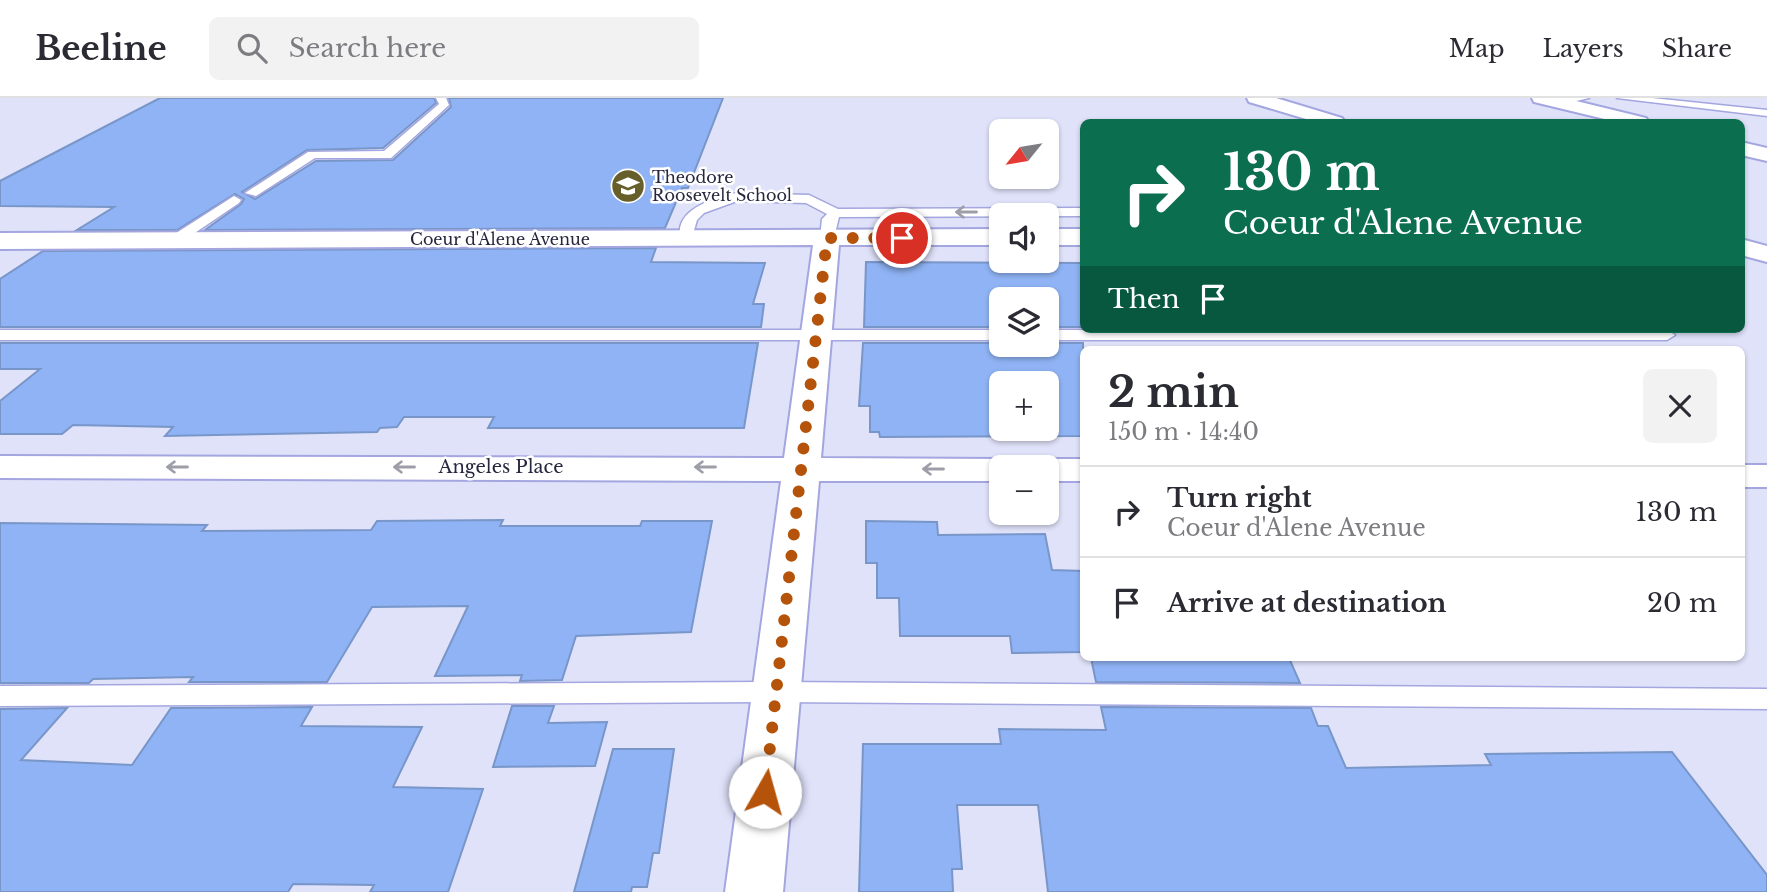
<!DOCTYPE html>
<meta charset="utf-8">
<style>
:root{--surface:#fff;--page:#f2f2f3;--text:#2b2b33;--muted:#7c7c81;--line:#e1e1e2}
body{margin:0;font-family:"Libre Baskerville",serif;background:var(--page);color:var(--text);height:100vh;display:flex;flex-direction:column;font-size:26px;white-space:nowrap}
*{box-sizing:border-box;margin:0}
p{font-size:23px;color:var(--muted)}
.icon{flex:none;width:38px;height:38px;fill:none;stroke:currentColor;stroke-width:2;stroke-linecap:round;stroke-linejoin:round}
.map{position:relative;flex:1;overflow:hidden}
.side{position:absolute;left:1080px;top:248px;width:665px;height:315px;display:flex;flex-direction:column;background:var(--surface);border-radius:10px;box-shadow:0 2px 5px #0004}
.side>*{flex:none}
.top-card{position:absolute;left:1080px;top:21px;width:665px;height:214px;border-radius:10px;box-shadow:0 2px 5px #0004;background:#0b6e4f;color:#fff;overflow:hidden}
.needle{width:46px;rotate:240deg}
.controls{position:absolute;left:989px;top:21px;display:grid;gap:14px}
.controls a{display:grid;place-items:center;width:70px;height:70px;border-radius:10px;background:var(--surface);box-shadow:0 2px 5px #0004;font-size:35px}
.pin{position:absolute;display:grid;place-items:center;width:60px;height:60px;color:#fff;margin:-30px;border:4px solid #fff;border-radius:50%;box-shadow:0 2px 7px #0007}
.me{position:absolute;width:77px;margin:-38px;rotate:7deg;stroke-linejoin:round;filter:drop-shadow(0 0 5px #0008)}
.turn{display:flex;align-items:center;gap:24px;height:147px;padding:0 28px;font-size:32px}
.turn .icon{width:91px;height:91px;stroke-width:2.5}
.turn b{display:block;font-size:49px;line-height:60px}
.then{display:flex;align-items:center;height:66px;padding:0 28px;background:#0003;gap:14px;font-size:26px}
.round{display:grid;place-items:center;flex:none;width:74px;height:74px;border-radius:10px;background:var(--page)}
.summary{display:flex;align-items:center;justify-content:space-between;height:119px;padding:0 28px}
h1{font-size:42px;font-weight:700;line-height:52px}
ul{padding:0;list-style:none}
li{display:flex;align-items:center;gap:21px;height:91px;padding:0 28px;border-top:2px solid var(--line)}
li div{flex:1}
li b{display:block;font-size:26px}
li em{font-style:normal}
header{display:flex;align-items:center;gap:42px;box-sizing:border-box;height:98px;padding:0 35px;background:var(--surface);border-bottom:2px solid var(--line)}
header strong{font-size:33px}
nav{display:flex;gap:38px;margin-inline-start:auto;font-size:24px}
.search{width:490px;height:63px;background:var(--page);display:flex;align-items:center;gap:18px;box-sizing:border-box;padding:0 24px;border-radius:10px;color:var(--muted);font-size:26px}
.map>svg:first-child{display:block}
.building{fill:#8fb3f4;stroke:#7996c9;stroke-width:2;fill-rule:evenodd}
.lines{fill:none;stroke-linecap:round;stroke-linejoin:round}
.lane-casing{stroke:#a3a6df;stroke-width:3}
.street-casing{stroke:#a3a6df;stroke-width:4}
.secondary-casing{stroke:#a3a6df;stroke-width:4}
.lane{fill:#fff;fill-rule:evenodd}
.street{fill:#fff;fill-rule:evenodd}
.secondary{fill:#fff;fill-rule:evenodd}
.oneway{stroke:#9d9ea8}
.route{stroke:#b45309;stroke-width:12;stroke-dasharray:0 21.6}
.labels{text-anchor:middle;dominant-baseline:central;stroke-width:5;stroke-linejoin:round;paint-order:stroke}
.far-poi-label{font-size:16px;fill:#26273e;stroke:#fff;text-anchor:start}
.far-street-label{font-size:16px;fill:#26273e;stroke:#fff}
.street-label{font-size:18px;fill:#26273e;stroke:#fff}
</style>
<header>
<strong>Beeline</strong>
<div class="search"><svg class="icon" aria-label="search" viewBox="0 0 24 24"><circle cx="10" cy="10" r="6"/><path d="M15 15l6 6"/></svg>Search here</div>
<nav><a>Map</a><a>Layers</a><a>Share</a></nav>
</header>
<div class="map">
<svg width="1767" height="794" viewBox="0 0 1767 794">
<rect width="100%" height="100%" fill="#e0e2fa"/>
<!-- building -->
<path class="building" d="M160,0H434L436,5L383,50L307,52L242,94L255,101L316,63L393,62L451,9L449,0H723L688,90H682L665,130L205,132L241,106L244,101L235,96L177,132H77L114,109L0,108V83Z
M656,150L651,164L765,165L753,206H764L761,229H0V181L43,153Z
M866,164L1083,165V229H1046V201H1001V229H864Z
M0,245H758L744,330H488L494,319H404L397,329L380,330L377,334L165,338L173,329L73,327L62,336H0V303L40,271H0Z
M863,245H1083V338L880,339L879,334H870V308H859ZM1001,285H1046V331H1001Z
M503,422L500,428H640L642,423H712L691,534L576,538L562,582L520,583L522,577L435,578L468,508L372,509L327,584H189L193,579L93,581L89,585H0V425L207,427L202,433L371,432L377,423Z
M866,423L937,424L938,437L1045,436L1052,472L1083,473V554L1012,555L1010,538H900L899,500H877V465H866Z
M1091,560H1289L1300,585L1096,584Z
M512,608H554L548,625L607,624L595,668L493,669Z
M312,609L301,628L422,629L393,689L483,691L448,794H370L374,787L293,786L288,794H0V611L67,610L21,662L132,667L171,610Z
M1101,609L1311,610L1318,628H1328L1346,670L1491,667L1485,656L1672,654L1767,777V794H1048L1038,707H957L962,771H952L953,794H859L863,646H1001L999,631L1106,632Z
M613,651H674L659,755H653L647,789H632L631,794H574Z"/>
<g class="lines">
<!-- lane casing -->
<g class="lane-casing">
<path id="lane" d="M436,0H446L449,7L391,60H315L256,98L245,95L308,54L384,53L439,6Z
M1589,0L1559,7L1554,4L1565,0Z
M1617,0H1652L1767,12V18Z
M736,95L809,97L838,111L1083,110V118L839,119L834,140L827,144L820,140L822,121L827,116L806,105L737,103L704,115L697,122L691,143H681C672,111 713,101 736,95Z
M234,98L241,102L239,105L180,145H170V139Z
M0,232H1001V242H0Z
M1046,232H1667L1675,237L1667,242H1046Z
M777,584L1767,591V611L777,604L0,608V588Z"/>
</g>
<!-- street casing -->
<g class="street-casing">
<path id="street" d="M1532,0H1564L1646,20L1649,24H1617L1534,4Z
M1741,44L1767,50V63L1741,57Z
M1001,131V147H839L821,360L1001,361L1014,364L1018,369H1001V383H819L783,794H725L781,383L0,380V358L784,360L813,147L0,151V135Z
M1046,131H1083V147H1046Z
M1046,361H1083V383H1046V369H1029L1033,364Z
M1741,367H1767V389H1741Z"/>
</g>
<!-- secondary casing -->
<g class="secondary-casing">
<path id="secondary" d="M1247,0H1276L1342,20L1345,24H1316L1249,4Z
M1741,141L1767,148V164L1741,157Z"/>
</g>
<!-- lane -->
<use href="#lane" class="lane"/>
<!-- street -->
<use href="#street" class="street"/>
<!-- secondary -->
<use href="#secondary" class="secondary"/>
</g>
<!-- one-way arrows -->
<defs><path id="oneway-shaft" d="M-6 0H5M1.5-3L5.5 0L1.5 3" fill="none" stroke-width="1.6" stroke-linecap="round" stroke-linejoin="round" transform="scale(1.75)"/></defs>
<g class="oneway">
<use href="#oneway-shaft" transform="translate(966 114) rotate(180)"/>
<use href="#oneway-shaft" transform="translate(177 369) rotate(-180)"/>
<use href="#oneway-shaft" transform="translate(404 369) rotate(-180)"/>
<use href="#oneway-shaft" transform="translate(705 369) rotate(-180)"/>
<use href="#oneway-shaft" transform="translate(933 371) rotate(-180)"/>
</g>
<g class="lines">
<!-- route -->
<path class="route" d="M765,694L827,140H902"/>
</g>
<!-- icons -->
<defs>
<g id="school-disc" transform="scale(1.75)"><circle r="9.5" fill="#665f2b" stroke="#fff"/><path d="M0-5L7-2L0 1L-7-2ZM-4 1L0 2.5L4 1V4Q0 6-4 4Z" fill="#fff"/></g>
</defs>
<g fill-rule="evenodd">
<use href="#school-disc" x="628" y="88"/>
</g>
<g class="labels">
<!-- far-poi labels -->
<g class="far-poi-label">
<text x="652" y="79">Theodore<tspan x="652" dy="18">Roosevelt School</tspan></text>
</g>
<!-- far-street labels -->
<g class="far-street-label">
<text x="500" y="141">Coeur d'Alene Avenue</text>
</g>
<!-- street labels -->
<g class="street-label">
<text x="501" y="369">Angeles Place</text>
</g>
</g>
</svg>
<div class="controls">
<a><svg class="needle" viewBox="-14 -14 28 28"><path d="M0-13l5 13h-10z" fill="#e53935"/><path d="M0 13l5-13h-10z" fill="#7c7c81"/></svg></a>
<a><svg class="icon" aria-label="sound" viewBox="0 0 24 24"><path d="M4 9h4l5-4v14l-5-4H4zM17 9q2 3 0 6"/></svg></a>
<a><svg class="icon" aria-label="layers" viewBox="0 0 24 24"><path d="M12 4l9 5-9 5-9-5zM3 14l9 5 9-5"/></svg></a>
<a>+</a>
<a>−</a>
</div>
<div class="pin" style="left:902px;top:140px;background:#d93025"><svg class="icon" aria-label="arrive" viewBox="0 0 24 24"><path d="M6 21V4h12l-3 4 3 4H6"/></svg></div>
<svg class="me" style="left:765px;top:694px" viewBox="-20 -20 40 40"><circle r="19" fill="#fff"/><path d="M0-13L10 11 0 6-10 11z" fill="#b45309"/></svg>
<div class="top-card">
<div class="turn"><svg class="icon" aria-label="right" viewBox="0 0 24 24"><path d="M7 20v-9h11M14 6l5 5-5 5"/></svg><div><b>130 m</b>Coeur d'Alene Avenue</div></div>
<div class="then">Then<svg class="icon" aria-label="arrive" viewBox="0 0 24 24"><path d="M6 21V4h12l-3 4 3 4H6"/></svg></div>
</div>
<section class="side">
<div class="summary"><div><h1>2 min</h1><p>150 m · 14:40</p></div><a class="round"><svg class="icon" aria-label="close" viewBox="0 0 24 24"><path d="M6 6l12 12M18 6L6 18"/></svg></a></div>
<ul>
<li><svg class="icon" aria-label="right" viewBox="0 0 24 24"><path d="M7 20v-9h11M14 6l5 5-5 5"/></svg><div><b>Turn right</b><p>Coeur d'Alene Avenue</p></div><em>130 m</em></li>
<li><svg class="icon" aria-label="arrive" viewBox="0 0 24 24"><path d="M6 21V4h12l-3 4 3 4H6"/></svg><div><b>Arrive at destination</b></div><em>20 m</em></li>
</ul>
</section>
</div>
